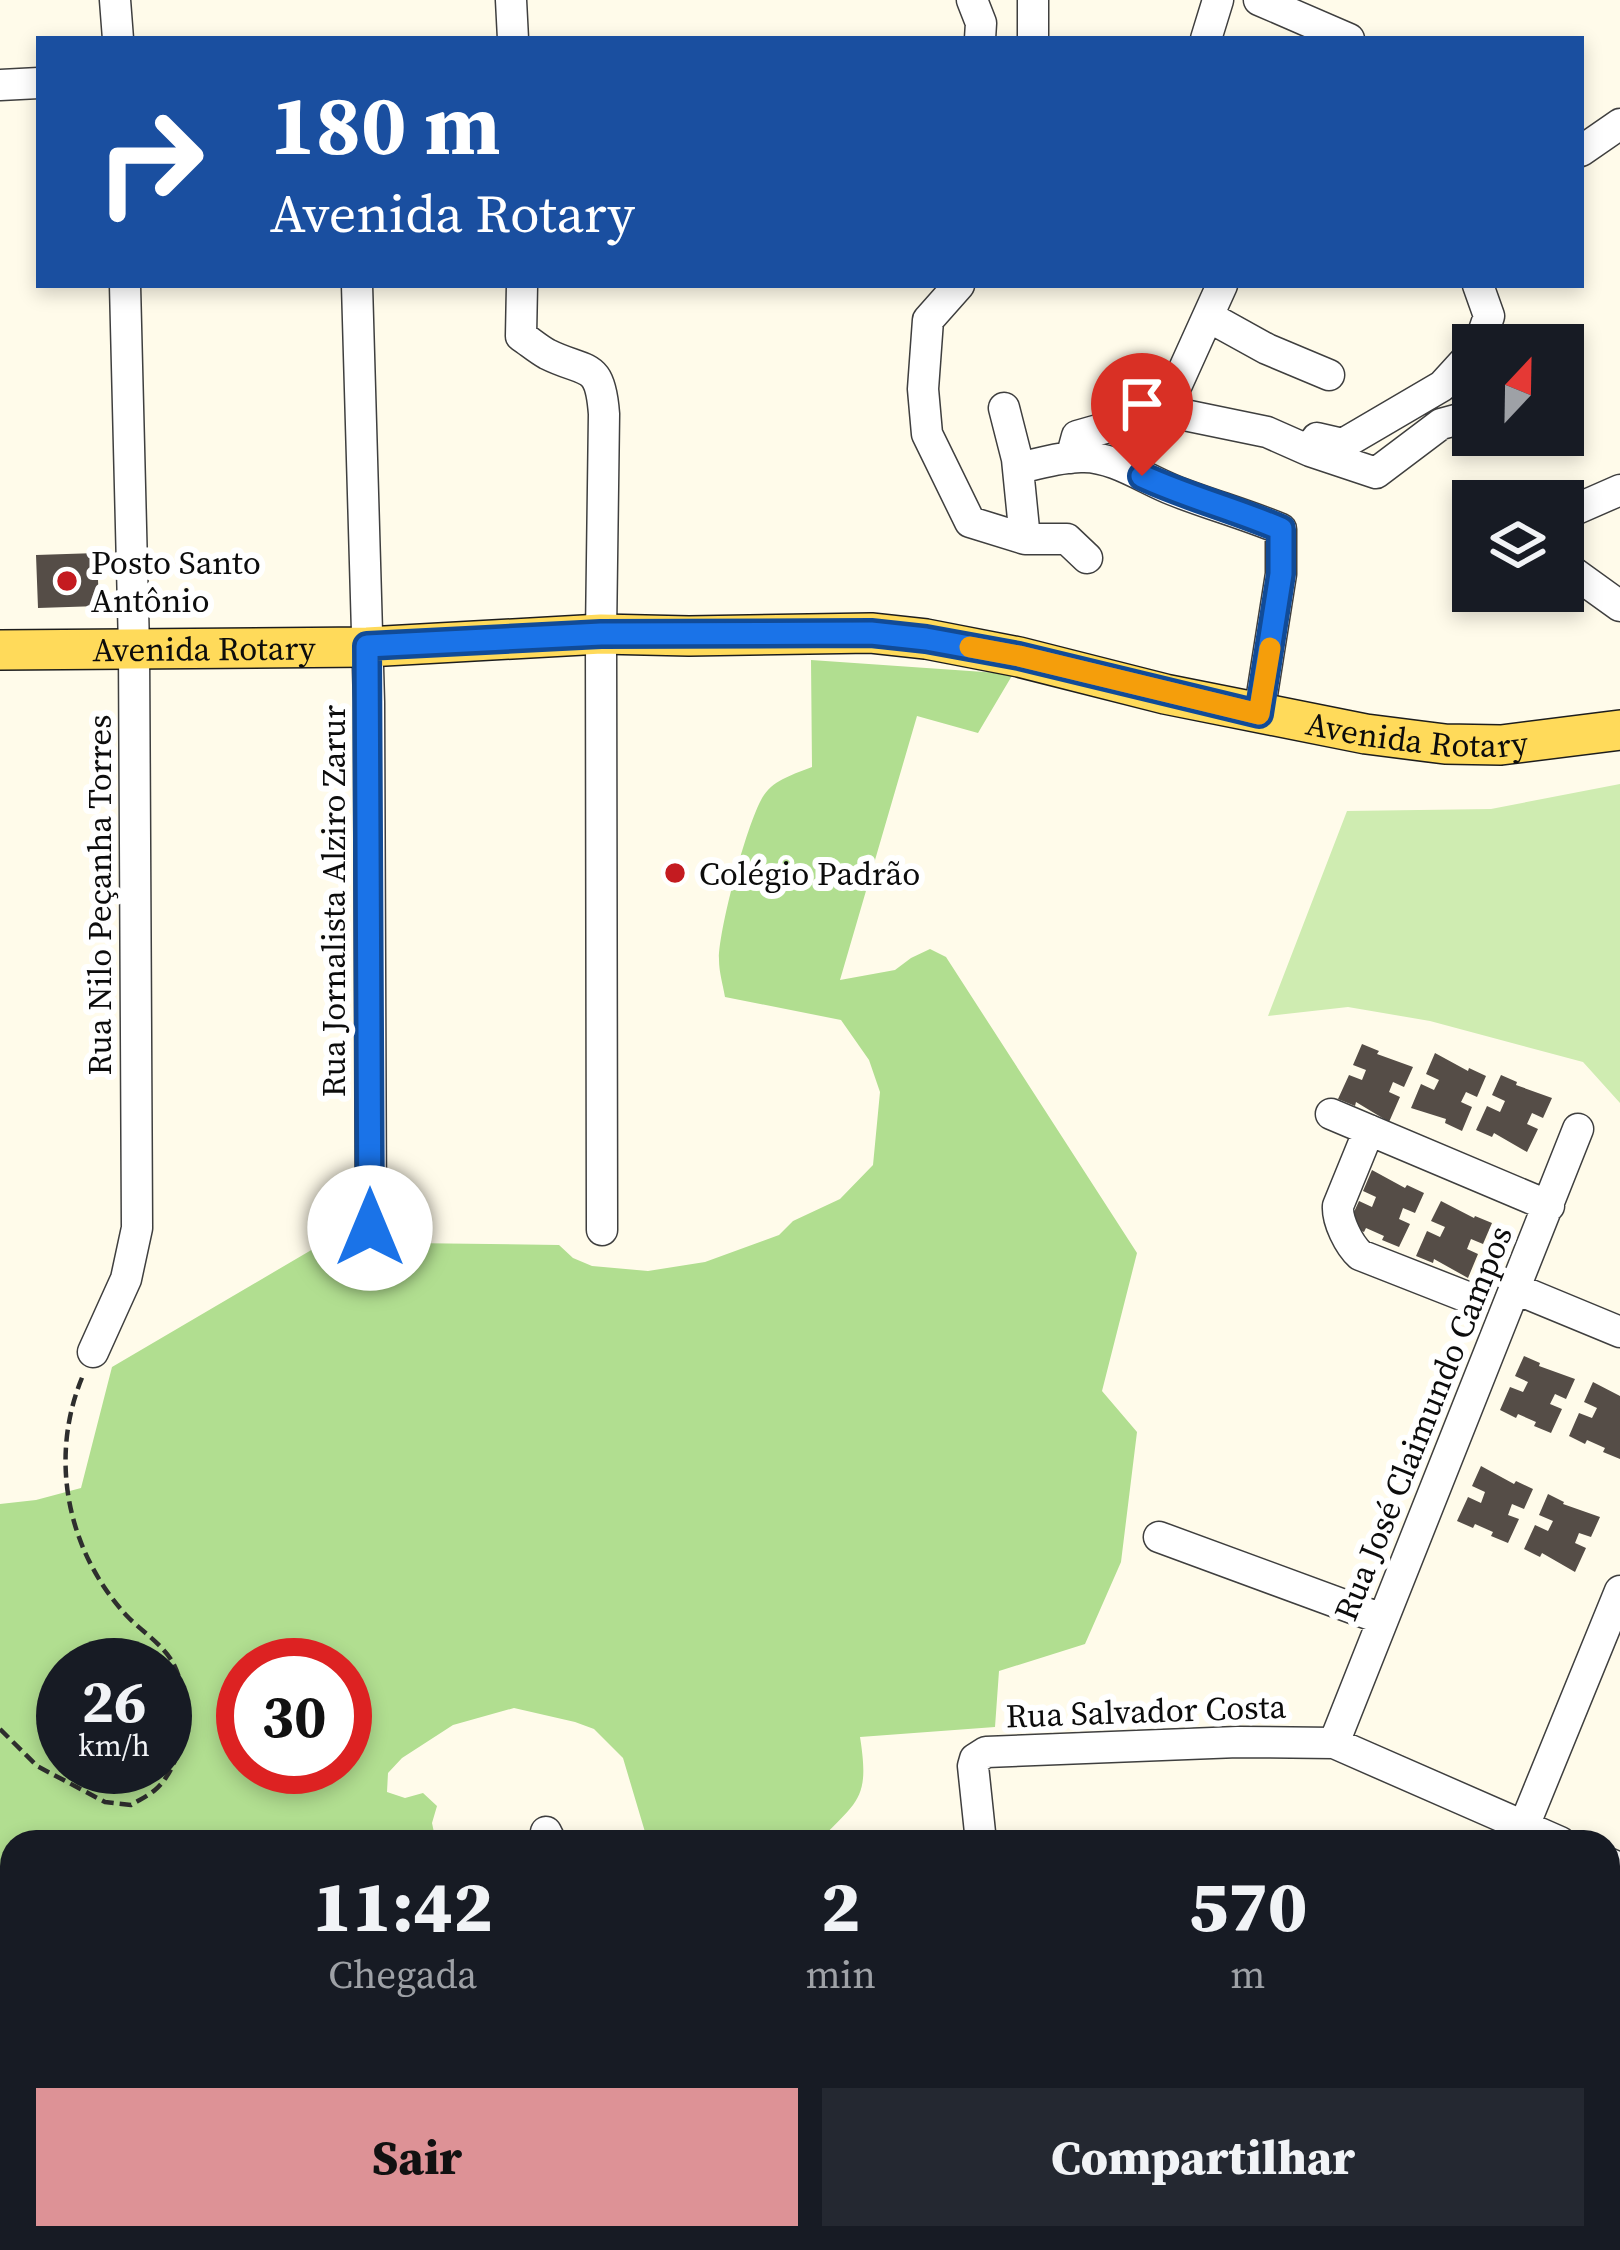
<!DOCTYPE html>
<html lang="pt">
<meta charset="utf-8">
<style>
:root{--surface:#171b24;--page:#242831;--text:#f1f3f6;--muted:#9ea1a6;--accent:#dd9296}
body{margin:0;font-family:"Source Serif 4",serif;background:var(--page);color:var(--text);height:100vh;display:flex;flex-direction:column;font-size:45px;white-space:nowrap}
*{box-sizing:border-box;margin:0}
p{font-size:39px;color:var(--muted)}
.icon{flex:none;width:66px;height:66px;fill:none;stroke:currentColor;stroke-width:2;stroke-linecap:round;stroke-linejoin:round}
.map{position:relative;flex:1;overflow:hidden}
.details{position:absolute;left:0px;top:1830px;width:1620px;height:420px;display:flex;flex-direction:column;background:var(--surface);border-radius:36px 36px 0 0;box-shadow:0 6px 18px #0003}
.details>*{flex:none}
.guide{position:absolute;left:36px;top:36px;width:1548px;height:252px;border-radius:0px;box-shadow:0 6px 18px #0003;background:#1a4fa0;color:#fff;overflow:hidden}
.needle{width:78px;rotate:22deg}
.buttons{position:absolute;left:1452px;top:324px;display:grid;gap:24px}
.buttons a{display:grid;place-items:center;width:132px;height:132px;border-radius:0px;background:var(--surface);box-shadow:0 6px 18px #0003;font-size:60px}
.speed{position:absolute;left:36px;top:1638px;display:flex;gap:24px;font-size:60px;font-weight:700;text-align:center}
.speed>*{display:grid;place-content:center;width:156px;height:156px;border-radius:50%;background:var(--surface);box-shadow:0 6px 18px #0003;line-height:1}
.speed small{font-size:30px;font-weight:400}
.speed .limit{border:18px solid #d22;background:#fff;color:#111}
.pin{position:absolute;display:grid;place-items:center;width:102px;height:102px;color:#fff;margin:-123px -51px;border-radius:50% 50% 50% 0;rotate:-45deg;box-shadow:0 0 12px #0007}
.pin .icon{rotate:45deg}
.me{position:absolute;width:132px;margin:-66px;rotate:0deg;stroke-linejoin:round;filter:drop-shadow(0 0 9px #0008)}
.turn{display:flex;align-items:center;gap:42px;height:252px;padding:0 36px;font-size:54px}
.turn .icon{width:156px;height:156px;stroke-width:2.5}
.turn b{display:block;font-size:84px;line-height:102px}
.eta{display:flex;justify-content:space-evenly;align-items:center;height:204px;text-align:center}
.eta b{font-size:72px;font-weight:800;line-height:84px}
.cta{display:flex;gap:24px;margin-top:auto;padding:24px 36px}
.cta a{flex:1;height:138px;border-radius:0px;background:var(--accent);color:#111;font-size:48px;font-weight:800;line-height:138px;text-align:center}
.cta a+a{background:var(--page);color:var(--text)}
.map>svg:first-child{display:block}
.green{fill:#cfecb1}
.forest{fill:#b1de90;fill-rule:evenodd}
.building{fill:#554d47}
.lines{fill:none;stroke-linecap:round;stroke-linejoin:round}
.minor-casing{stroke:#3f3f3f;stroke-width:33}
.major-casing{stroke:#1d1d1d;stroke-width:42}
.path{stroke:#2e2e2e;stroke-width:4.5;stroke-dasharray:12 6;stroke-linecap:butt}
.minor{stroke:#fff;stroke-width:30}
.major{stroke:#ffda5a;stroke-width:39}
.route-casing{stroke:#114b97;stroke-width:30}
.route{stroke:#1a73e8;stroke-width:21}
.slow{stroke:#f59e0b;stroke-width:21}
.poi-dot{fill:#c41b20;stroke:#fff;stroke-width:4.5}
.labels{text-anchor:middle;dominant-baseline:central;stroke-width:12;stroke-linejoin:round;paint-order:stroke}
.poi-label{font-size:33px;fill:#0c0c0c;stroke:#fff;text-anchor:start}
.street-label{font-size:33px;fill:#0c0c0c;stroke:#fff}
</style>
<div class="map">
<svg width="1620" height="2250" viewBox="0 0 1620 2250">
<rect width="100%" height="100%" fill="#fffbea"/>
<!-- green -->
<path class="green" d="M1620,784V1103L1583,1062L1430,1021L1348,1007L1268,1016L1347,811L1491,809Z"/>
<!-- forest -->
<path class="forest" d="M811,660L1013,674L978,733L917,716L840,980L895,970L911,958L930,949L946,957L1137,1253L1102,1391L1137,1432L1121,1562L1085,1644L999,1671L995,1727L860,1737C870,1800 858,1800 818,1842H648L623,1758L594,1729L575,1722L514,1708L453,1725L402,1758L388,1773L387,1792L405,1798L423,1793L437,1806L432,1823L436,1842H12V1887L0,1891V1504L36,1500L81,1488L112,1367L325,1242L559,1245L573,1258L592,1266L648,1271L705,1262L779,1235L793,1221L840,1199L873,1165L880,1092L869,1060L841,1020L725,997C723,985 719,972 719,960C718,932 748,818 764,795C775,779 795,774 812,767ZM63,1665H165V1767H63ZM243,1665H345V1767H243Z"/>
<!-- building -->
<path class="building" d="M97,553L99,606L38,608L36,555Z
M1362,1044L1379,1051L1377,1054L1413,1067L1404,1087L1393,1082L1389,1092L1400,1097L1389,1122L1356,1102L1355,1106L1338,1099L1349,1075L1362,1080L1366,1070L1353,1065Z
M1435,1053L1468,1071L1469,1068L1486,1076L1477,1097L1466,1092L1461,1102L1472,1107L1462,1131L1445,1123L1446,1119L1411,1108L1421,1084L1434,1090L1439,1080L1426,1074Z
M1501,1075L1517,1082L1516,1085L1552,1098L1543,1118L1532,1113L1527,1124L1538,1129L1527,1152L1494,1133L1492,1137L1476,1130L1487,1106L1500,1112L1505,1101L1492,1095Z
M1372,1170L1405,1188L1407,1185L1424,1193L1415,1213L1403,1208L1399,1219L1410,1224L1399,1247L1382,1240L1384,1236L1366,1228L1364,1232L1348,1225L1359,1201L1372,1207L1376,1197L1363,1191Z
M1441,1201L1474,1218L1475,1216L1492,1223L1483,1244L1471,1239L1467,1249L1478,1254L1468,1278L1434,1259L1433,1263L1416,1256L1427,1231L1440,1237L1445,1227L1431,1221Z
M1524,1356L1540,1363L1539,1366L1575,1379L1566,1399L1555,1394L1550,1404L1562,1409L1551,1433L1534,1426L1536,1422L1518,1414L1516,1418L1500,1410L1510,1387L1523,1392L1528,1382L1515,1376Z
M1593,1382L1620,1396V1459L1603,1452L1605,1448L1587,1440L1585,1444L1569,1436L1579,1413L1592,1418L1597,1408L1584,1402Z
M1481,1466L1514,1484L1516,1481L1533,1489L1524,1509L1512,1504L1508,1515L1519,1519L1508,1543L1491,1536L1493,1532L1475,1524L1473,1528L1457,1521L1468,1497L1481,1503L1485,1492L1472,1486Z
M1548,1494L1564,1502L1563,1504L1600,1517L1591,1537L1579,1533L1575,1543L1586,1548L1575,1572L1542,1553L1540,1557L1524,1549L1535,1525L1548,1531L1553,1521L1539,1515Z"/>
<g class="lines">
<!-- minor casing -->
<g class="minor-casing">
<path id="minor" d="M115,0L118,39
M511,0L513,39
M972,0L981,23L980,39
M1259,0L1349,39
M1033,39V0
M1206,39L1218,0
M0,85L39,83
M1581,151L1620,124
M357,285L369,702L371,1228
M522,285L521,336C530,342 538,349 547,354C587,374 600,360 604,414L601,634L602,1230
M959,285L928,320L923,389L927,434L970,522L1025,539H1067L1087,558
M1478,285L1489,316L1479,345
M1209,317L1267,349L1329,375
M1004,408L1017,459L1025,539
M1165,411L1222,285
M1313,446L1317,438L1343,444L1442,386L1473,352
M1071,458L1077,436L1165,411L1267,432L1310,451L1376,473L1441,424L1467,417
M1018,468C1039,464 1062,456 1084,457C1114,457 1145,479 1173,490C1208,504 1245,514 1281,529V574L1259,714
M1563,515L1620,490
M1563,565L1620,606
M1331,1114L1549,1206
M1369,1130L1338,1206C1337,1221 1349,1245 1360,1255L1467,1297
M1516,1289L1620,1332
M93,1352L126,1279L137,1228L134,648L125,285
M1159,1537L1382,1619
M1334,1743L1578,1129
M1524,1826L1620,1591
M546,1832L551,1842
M981,1842L973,1766L975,1759L986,1752L1238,1742L1334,1743L1560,1842
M1608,1863L1620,1868
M1608,1892L1620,1891
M1608,2083L1620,2082
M0,2137L12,2126
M0,2161L12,2166
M133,2238L153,2250
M1073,2238L1081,2250
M1365,2238L1392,2250
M204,2250L212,2238
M451,2250L459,2238
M690,2250L694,2238
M1247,2250L1263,2238"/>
</g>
<!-- major casing -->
<g class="major-casing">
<g id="major">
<path id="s1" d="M0,650L367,647L601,634L689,636L871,633L926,639L1019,657L1165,694L1366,734L1445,744L1501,745L1620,730"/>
</g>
</g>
<!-- path -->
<path class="path" d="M0,1729L37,1766L105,1802L131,1805C139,1800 148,1796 155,1790C187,1762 192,1696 172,1661C161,1643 140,1630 126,1615C66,1549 48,1455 84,1373"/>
<!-- minor -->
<use href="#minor" class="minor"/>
<!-- major -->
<use href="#major" class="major"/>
</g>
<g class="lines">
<!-- route casing -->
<g class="route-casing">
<path id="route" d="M370,1228L367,646L601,634L871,633L926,639L1019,656L1259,714L1281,574V529C1235,509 1187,497 1142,476"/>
</g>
<!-- route -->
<use href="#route" class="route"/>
<!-- slow -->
<path class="slow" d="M970,647L1019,656L1259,714L1270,648"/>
</g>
<!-- markers -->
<g class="poi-dot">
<circle cx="67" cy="581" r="12"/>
<circle cx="675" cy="873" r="12"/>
</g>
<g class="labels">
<!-- poi labels -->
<g class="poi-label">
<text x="91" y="562">Posto Santo<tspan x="91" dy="38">Antônio</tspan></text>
<text x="699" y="873">Colégio Padrão</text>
</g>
<!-- street labels -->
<g class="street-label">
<text stroke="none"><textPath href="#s1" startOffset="204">Avenida Rotary</textPath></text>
<text stroke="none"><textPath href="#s1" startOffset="1428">Avenida Rotary</textPath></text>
<text transform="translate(99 895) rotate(-90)">Rua Nilo Peçanha Torres</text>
<text transform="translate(333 901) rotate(-90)">Rua Jornalista Alziro Zarur</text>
<text transform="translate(1423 1423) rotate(-68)">Rua José Claimundo Campos</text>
<text transform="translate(1146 1711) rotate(-2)">Rua Salvador Costa</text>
</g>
</g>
</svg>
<div class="buttons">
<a><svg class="needle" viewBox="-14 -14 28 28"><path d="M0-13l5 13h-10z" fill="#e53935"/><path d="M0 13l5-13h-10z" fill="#9ea1a6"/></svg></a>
<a><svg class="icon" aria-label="layers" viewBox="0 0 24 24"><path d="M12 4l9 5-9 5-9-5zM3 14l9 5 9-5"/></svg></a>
</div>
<div class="speed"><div>26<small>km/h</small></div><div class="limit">30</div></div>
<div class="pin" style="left:1142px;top:476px;background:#d93025"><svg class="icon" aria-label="arrive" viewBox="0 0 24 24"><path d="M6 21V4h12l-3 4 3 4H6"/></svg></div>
<svg class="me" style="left:370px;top:1228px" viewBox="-20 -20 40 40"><circle r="19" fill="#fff"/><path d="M0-13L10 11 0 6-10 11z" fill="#1a73e8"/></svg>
<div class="guide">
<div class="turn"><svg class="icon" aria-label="right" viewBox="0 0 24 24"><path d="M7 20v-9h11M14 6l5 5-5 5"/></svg><div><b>180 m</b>Avenida Rotary</div></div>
</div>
<section class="details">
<div class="eta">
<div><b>11:42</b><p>Chegada</p></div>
<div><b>2</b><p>min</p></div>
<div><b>570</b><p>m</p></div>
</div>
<div class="cta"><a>Sair</a><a>Compartilhar</a></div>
</section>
</div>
